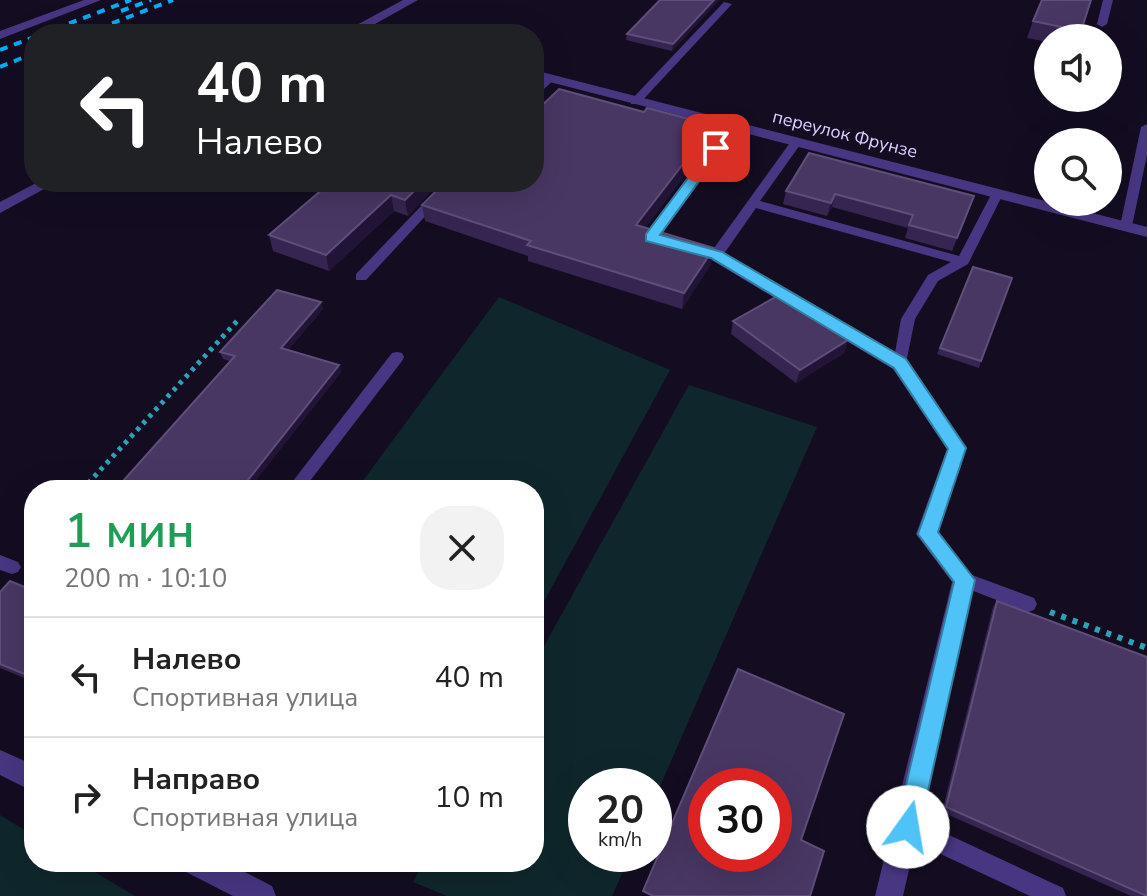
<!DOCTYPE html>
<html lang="ru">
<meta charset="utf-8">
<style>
:root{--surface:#fff;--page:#f2f2f2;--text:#222;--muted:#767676;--line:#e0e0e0}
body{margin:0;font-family:"Nunito Sans",sans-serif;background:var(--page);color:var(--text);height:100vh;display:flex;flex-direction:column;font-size:30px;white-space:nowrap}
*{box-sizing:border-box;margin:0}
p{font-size:26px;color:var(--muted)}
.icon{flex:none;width:44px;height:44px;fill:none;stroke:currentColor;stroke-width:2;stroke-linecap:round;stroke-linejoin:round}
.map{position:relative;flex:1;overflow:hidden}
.sheet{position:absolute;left:24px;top:480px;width:520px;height:392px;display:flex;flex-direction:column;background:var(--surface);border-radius:32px;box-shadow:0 8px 32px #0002}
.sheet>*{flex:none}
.hud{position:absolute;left:24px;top:24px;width:520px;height:168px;border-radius:32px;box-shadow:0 8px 32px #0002;background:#202124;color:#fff;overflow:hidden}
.buttons{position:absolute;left:1034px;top:24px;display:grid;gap:16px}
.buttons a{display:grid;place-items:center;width:88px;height:88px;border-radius:50%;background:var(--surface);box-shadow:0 8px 32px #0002;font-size:40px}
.speed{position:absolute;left:568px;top:768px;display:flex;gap:16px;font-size:40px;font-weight:700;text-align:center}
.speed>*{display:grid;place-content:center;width:104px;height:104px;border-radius:50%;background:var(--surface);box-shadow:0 8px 32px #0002;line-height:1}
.speed small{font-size:20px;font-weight:400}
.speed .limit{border:12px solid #d22;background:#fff;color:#111}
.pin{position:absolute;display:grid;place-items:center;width:68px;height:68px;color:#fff;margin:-34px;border-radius:16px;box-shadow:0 4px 12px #0006}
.me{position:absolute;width:88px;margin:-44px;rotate:13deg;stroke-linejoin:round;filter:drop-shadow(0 0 6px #0008)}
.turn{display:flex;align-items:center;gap:28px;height:168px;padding:0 40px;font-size:36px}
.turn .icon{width:104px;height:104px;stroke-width:2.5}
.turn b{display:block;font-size:56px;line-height:68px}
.round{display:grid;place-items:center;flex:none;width:84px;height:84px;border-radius:32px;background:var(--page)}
.summary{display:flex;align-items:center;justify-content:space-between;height:136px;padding:0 40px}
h1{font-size:48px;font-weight:600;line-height:60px;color:#1e9e55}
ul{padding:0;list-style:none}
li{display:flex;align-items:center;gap:24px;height:120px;padding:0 40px;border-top:2px solid var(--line)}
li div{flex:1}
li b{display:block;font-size:30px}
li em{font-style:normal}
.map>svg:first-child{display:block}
.green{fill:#0f272c}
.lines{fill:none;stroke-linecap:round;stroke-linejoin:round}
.path-far1{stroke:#2aa3b6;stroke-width:5;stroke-dasharray:4 5;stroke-linecap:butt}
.path{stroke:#2aa3b6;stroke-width:6;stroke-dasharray:5 7;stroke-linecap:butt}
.service{fill:#483682;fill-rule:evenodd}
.minor{fill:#483682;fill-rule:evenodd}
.rail{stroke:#00aef8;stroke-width:4;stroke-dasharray:8 7;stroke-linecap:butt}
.wall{fill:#362550}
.shaded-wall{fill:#211436}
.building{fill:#483763;stroke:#5f4e7b;stroke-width:2;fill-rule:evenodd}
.route{fill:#4fc3f7;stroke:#337fa1;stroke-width:2}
.labels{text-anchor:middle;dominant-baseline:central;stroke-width:8;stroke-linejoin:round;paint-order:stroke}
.far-street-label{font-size:18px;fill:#ddcdff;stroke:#140d22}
</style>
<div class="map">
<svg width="1147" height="896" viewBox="0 0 1147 896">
<rect width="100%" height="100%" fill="#140d22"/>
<!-- green -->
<path class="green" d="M499,297L670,370L534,620V490H356Z
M689,385L817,427L654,800V786H586V854H631L612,896H447L413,882L424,862H534V664Z
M0,815L34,836V862H78L135,896H0Z"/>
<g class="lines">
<!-- path-far1 -->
<path class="path-far1" d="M82,490L238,320"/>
<!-- path -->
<path class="path" d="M1050,612L1147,648"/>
<!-- service -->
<path class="service" d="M1103,0H1113L1107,24L1102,27L1097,24Z
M724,2L732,4L639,104H631V100Z
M546,77L555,79L534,98V89Z
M1147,124V155L1132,226L1126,230L1120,226L1141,127Z
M796,139L802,142L760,201L959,256L993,191H1001L1003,194L968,264L938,281L915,319L905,368L900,369L893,364L901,319L928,275L951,262L756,208L721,258H711L709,255L792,140Z
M444,182H457L366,280H356V274Z
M397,352L402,353L404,357L402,361L303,490H286L392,353Z
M0,555L18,562L21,567L18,572L12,574L0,570Z
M964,572L1034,598L1037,604L1034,610L1028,612L958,585L955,580L958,575Z
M908,816L1063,888L1066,896H1030L900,835L897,827L900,819Z"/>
<!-- minor -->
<path class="minor" d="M84,0H101L0,39V31Z
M403,0H418L375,24L401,34H382L365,29L356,34H340Z
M534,70L1147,227V237L737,131L661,235L722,251L907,359L967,448L938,532L975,580L903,896H875L952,582L916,534L947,449L893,369L710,259L645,240V234L725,127L534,78Z
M38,182H57L0,213V202Z
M0,750L34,765V792L0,775Z
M182,862H225L272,886L276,896H233L186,872Z"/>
<!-- rail -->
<path class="rail" d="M121,11L151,0
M41,34L131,0
M84,34L173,0
M0,50L34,37
M0,67L34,53"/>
</g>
<!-- wall -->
<path class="wall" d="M719,0L672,51L626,40L627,34Z
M1091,0L1078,38H1048V42L1027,38L1033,21Z
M644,112L713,125L711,141L645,228L711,264L682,309L528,261V256L425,221L422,205Z
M331,182H440L408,216L394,211L329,271L273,251L269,235Z
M786,191L974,196L952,251L905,238L908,228L832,207L827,216L783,204Z
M973,267L981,361L979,368L937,354Z
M321,302L323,309L288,350L339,365L341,372L248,490H115L230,361L223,359L220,352Z
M733,321L848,340L844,353L796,383L731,334Z
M34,580V682L0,668V592L27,588Z
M997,601L1147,896H1131L942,812L993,607Z"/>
<!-- shaded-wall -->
<path class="shaded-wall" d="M714,0H719L672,51L673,44Z
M713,125L711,141L635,241L636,225Z
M423,182H440L408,216L405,200Z
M835,194L832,207L827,216L831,203Z
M391,195L394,211L329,271L326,255Z
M714,248L711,264L682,309L684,293Z
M321,302L323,309L284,355L281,348Z
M848,340L844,353L796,383L800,370Z
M339,365L341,372L248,490H240Z"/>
<!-- building -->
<path class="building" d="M660,0H714L673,44L627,34Z
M1042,0H1091L1081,31L1033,21Z
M559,89L644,112L647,108L713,125L636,225L714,248L684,293L527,245L531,241L422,205L445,182H534V113Z
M809,153L974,196L957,238L909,225L913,215L835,194L831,203L786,191Z
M331,182H423L405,200L391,195L326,255L269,235Z
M973,267L1012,278L981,361L940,348Z
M277,290L321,302L281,348L339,365L240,490H115L235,356L220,352Z
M781,294L848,340L800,370L733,321Z
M34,580V678L0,664V592L10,581L27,588Z
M997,601L1147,657V896L946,807Z
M738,669L844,714L801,840L824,851L810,896H653L643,891ZM706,786H774V854H706Z"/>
<!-- route -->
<path class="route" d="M712,146L723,148L660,235L722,252L906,359L966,448L938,532L975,580L920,827L916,836L908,840L899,836L896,827L954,582L918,534L948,449L894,368L711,258L646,241V234Z"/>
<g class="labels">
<!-- far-street labels -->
<g class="far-street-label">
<text transform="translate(845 134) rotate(14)">переулок Фрунзе</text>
</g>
</g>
</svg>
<div class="buttons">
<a><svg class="icon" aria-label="sound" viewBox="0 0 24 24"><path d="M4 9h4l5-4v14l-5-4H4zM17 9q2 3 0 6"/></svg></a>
<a><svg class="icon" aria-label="search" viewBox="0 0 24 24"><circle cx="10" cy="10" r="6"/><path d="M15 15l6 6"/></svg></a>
</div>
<div class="speed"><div>20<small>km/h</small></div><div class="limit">30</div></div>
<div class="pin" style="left:716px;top:148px;background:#d93025"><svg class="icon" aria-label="arrive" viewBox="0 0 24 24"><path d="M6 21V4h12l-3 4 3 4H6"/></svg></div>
<svg class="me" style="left:908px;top:827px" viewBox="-20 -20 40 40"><circle r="19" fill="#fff"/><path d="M0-13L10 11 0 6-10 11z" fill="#4fc3f7"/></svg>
<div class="hud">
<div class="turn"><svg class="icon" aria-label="left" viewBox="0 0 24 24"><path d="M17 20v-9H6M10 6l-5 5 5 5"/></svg><div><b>40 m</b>Налево</div></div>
</div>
<section class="sheet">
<div class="summary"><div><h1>1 мин</h1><p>200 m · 10:10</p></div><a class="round"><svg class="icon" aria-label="close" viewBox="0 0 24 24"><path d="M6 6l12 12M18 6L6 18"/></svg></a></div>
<ul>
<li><svg class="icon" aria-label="left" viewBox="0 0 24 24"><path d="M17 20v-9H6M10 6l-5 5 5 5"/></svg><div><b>Налево</b><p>Спортивная улица</p></div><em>40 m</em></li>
<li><svg class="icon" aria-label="right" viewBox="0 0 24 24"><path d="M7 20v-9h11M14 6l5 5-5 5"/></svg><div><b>Направо</b><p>Спортивная улица</p></div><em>10 m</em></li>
</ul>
</section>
</div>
